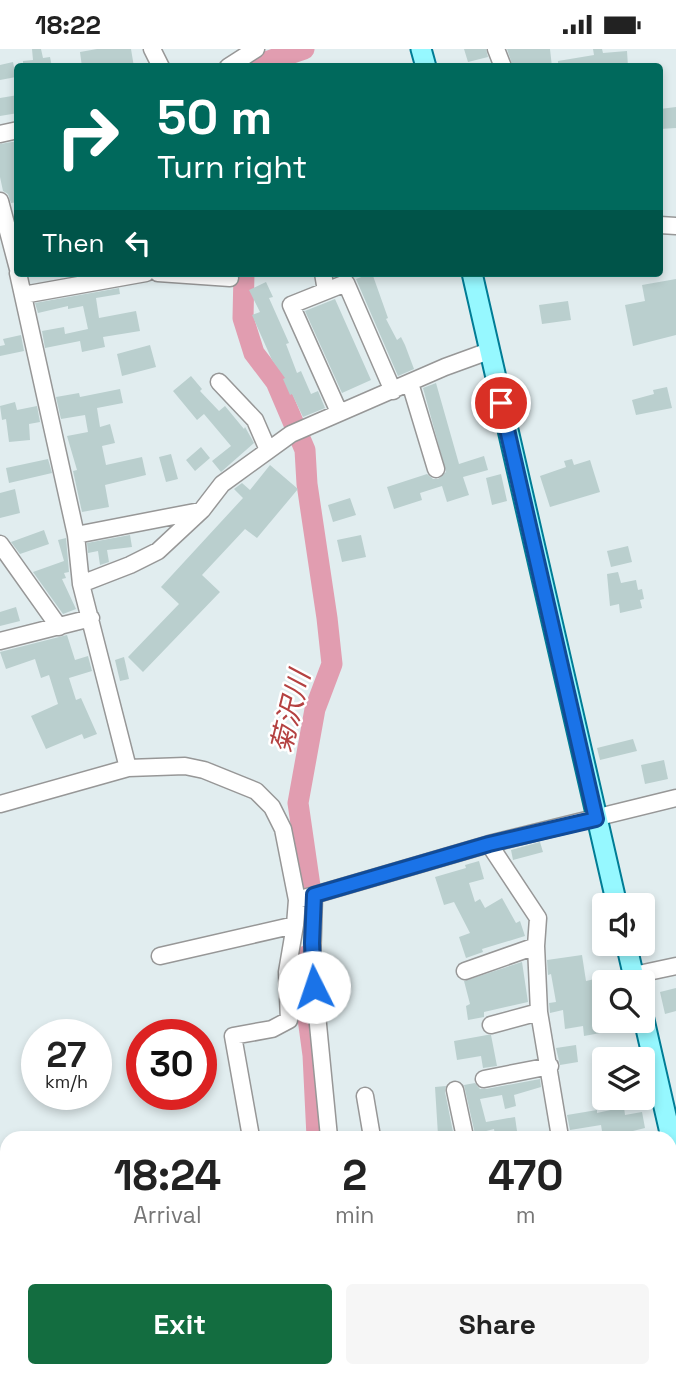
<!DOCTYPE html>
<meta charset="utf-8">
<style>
:root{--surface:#fff;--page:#f6f6f6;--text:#222;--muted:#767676;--accent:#136d40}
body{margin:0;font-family:"Space Grotesk","Noto Sans JP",sans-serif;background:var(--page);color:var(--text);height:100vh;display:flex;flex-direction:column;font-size:26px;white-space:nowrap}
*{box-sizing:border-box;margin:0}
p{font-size:23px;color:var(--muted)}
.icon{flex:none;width:38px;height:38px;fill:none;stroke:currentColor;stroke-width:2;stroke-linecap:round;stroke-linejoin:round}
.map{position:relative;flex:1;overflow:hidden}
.side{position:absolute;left:0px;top:1082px;width:677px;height:247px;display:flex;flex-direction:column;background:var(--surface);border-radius:21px 21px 0 0;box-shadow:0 4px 10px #0003}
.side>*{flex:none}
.guide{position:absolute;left:14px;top:14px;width:649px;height:214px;border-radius:7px;box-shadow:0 4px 10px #0003;background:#00695c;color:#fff;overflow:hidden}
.tools{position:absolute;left:592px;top:844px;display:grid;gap:14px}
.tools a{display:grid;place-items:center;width:63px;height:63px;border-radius:7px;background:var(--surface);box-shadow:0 4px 10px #0003;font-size:35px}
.speed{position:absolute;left:21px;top:970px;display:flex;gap:14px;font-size:35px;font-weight:700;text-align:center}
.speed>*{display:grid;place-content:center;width:91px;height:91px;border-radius:50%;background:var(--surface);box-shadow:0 4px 10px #0003;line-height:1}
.speed small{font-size:18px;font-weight:400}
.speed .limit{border:10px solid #d22;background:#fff;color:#111}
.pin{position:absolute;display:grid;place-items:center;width:60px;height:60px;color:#fff;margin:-30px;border:4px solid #fff;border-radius:50%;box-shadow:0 2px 7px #0007}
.me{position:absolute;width:77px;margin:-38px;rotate:356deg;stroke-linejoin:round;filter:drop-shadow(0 0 5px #0008)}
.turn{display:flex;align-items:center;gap:24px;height:147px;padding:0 28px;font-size:32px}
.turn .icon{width:91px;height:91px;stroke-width:2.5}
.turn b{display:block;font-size:49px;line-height:60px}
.then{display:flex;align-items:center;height:66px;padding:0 28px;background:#0003;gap:14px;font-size:26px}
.eta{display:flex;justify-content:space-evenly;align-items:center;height:119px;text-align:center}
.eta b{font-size:42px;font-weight:800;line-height:49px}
.button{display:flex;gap:14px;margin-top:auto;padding:14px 28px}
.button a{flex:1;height:80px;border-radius:7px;background:var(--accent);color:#fff;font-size:28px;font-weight:800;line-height:80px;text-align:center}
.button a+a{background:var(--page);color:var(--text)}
.status{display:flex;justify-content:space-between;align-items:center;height:49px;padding:0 35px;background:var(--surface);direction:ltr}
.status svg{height:19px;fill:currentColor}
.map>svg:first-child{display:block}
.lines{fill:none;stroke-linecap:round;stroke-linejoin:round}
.river{stroke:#e19db0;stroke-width:21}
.building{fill:#bacfce}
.minor-casing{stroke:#979797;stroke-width:19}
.major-casing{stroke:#007c95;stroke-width:23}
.minor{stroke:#fff;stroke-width:16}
.major{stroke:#96f8ff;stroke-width:19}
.route-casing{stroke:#114b97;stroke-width:18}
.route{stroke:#1a73e8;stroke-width:12}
.labels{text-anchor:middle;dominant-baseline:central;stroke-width:5;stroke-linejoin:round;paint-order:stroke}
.water-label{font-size:28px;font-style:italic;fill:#b44141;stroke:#fff}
</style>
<div class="status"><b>18:22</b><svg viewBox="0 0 49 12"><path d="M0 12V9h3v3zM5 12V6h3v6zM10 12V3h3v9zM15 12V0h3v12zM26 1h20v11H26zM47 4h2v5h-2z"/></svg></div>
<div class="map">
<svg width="676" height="1328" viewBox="0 0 676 1328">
<rect width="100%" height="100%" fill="#e1edef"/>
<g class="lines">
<!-- river -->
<path class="river" d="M251,18L304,0
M244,224L243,269L254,304L276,333L305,401L307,435L327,569L332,615L315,660L298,754L311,844L306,868
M306,907L307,962L313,1006L317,1088
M381,1321L383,1328"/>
</g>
<!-- building -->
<path class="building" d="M32,0H41L43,9L50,8L52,18H23V12L33,11Z
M97,0H131L134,18H82L80,3Z
M464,0H486L488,8L468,13Z
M507,0H550L552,18H513Z
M593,0H602L603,4L627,2L628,18H558V12L594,6Z
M13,13L16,28L0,31V16Z
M18,46V64L0,67V49Z
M676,58V79L660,80V60Z
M18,92V153L11,154L8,145L3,142L0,128V95Z
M372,224L388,269L386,270L397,291L401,288L405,296L414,320L398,327L356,230Z
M676,230V286L633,297L625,256L645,252L642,236Z
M266,233L273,248L269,249L289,294L286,295L297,324L301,322L311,345L318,342L325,359L303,368L292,345L290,346L283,330L285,329L272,311L252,266L260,263L249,241Z
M119,239L120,245L96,249L99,269L136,262L140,282L103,288L105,298L82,303L80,292L45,299L42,282L64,278L65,285L88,280L83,257L68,260V257L38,264L35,254Z
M335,250L371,331L342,344L305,262Z
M568,252L571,271L542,275L539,256Z
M21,286L24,302L0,307V297L5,296L3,290Z
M150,296L156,318L122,327L117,305Z
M191,327L202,340L200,342L219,362L225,357L244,380L245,378L254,394L221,423L212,412L231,397L204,365L197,371L173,342Z
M436,334L459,415L484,407L488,421L463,428L469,446L447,453L442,437L420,444L422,451L394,460L387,438L427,425L433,430H438L446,423L423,339Z
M667,338L672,359L636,366L632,351L654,345L653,341Z
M120,340L123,354L97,359L100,378L110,375L115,394L102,397L106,416L142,408L146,426L105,436L109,458L82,463L73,422L77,421L67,387L88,383L85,366L61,370L56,348L79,344L80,348Z
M15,353L17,361L37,357L40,373L29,375L30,391L9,393L6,370L2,371L0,357Z
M201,398L210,409L195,422L186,411Z
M171,405L178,430L166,433L159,408Z
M48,410L52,424L9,434L6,419Z
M572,410L574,416L590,411L600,443L550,458L540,427L566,418L564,412Z
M270,416L298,440L257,489L245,480L202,526L220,543L143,623L128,608L179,555L161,538L243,449L234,440L242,434L250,441Z
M501,425L507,452L492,456L486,429Z
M15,440L20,464L0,469V444Z
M350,449L356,466L333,473L328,456Z
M44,481L49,495L20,505L11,493Z
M130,486L132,498L107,501L109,513L100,516L98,502L88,504L87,494Z
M361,486L366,508L342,513L337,491Z
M66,489L69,523L64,524L66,529L62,530L76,560L63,565L33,523L64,512L58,491Z
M628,497L632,513L611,518L607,502Z
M618,523L621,534L636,531L638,541L642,540L644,550L640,551L642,559L620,564L619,555L610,557L607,525Z
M16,558L20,572L0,577V563Z
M67,586L75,611L88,607L92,622L69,629L76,651L81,649L97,685L84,690L82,685L46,700L31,667L58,655L49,626L41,629L35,610L6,620L0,603Z
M124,608L129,630L120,632L115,611Z
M633,690L637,702L600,711L597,699Z
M664,711L668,730L645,735L641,716Z
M540,793L543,803L513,811L511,801Z
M479,812L484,830L469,834L475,853L480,850L485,859L502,849L516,874L520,872L525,887L482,900L483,903L466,909L459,888L470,884L454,853L444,856L435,828L466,819L465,816Z
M582,906L586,932L599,929L606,983L584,987L583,977L565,980L563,961L550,964L549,954L556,953L551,925L548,926L547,911Z
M522,913L528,953L484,963V968L468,971L466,957L470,955L464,932Z
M676,939V962L665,965L660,943Z
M487,986H491L497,1017L483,1019L481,1007L457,1011L454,992Z
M576,996L578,1013L560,1016L556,999Z
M540,1030L541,1038L514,1046L516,1057L505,1060L502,1046L480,1050L486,1073L515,1068L517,1082L495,1086L494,1080L475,1085L464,1036L475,1034L480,1040H486Z
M446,1037L445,1043L454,1088H439L438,1086L435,1038Z
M624,1058L625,1066L642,1063L645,1079L629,1083L630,1088H603L601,1076L570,1081L567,1066L597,1061V1064Z"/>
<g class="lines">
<!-- minor casing -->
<g class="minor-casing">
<path id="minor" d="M152,0L161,18
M496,0L503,18
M228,18L256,0
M0,85L18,81
M0,152L18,220
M660,176L676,177
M18,224L76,486L81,535L128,719
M158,224L230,229
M323,224L326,242
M23,246L146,224
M219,333L255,371L268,401
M410,334L436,420
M339,363L291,256L346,234L393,342
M76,486L200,462
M0,495L59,578
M81,535L130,516L158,502L202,461L222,435L291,385L445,318L489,302
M0,592L91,569
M0,755L128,719L185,717L204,721L256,742L272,758L283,780L297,851L295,876L287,923L289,971L272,980L233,987L251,1088
M489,795L538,869L536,897L539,963L560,1088
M314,846L312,914L329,1088
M297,851L489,795L676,749
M160,907L295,876
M465,922L536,897
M634,926L676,917
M491,976L539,963
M484,1030L550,1017
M455,1041L465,1088
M365,1047L372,1088
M670,1244L676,1243
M0,1311L7,1310
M88,1321L89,1328
M394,1321L395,1328
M636,1321L637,1328"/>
</g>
<!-- major casing -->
<g class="major-casing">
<path id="major" d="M421,0L426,18
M472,224L617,856
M626,894L635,933
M642,962L676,1110"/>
</g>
<!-- minor -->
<use href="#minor" class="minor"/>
<!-- major -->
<use href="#major" class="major"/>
</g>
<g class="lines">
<!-- route casing -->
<g class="route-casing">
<path id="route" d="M314,938L312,894L314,846L489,795L596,770L501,354"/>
</g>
<!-- route -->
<use href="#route" class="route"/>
</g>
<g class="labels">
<!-- water labels -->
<g class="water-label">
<text transform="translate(290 663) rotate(-76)">菊沢川</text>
</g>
</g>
</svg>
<div class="tools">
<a><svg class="icon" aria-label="sound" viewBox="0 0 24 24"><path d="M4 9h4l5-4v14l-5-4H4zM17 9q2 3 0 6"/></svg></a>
<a><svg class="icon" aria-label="search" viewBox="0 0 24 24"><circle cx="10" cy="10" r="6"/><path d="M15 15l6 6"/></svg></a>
<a><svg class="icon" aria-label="layers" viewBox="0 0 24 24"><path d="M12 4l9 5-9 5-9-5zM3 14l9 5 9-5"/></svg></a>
</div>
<div class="speed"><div>27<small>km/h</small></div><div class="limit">30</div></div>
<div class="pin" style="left:501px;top:354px;background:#d93025"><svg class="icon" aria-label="arrive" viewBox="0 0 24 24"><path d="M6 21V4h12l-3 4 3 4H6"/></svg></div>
<svg class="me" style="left:314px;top:938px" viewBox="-20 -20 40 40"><circle r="19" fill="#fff"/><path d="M0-13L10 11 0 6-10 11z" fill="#1a73e8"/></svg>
<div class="guide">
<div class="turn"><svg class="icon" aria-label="right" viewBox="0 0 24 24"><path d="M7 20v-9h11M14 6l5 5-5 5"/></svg><div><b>50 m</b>Turn right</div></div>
<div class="then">Then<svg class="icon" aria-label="left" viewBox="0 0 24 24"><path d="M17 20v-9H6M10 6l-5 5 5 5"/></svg></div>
</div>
<section class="side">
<div class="eta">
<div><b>18:24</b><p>Arrival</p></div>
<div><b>2</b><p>min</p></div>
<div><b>470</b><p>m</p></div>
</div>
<div class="button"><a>Exit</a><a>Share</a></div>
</section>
</div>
